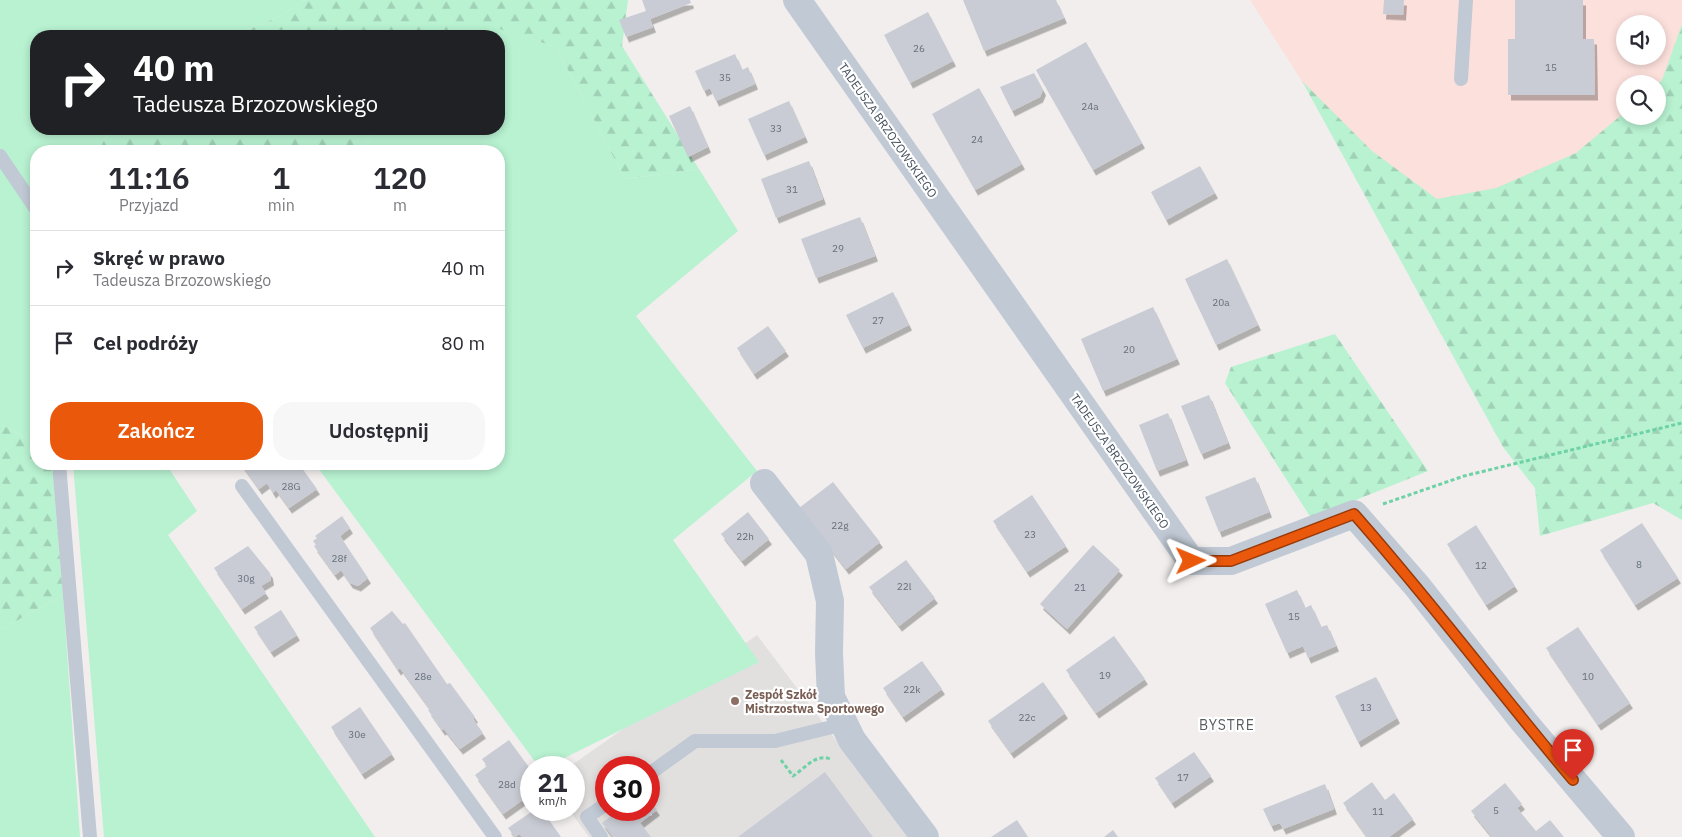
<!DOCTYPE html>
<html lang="pl">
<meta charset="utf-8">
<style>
:root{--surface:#fff;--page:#f7f7f7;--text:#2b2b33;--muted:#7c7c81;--line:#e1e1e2;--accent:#ea580c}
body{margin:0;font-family:"IBM Plex Sans",sans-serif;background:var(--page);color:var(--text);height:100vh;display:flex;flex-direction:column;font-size:19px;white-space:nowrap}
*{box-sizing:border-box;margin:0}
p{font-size:16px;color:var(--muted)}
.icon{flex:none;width:28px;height:28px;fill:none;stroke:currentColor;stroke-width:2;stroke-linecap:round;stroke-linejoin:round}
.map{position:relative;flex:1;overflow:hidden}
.panel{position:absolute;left:30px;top:145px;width:475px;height:325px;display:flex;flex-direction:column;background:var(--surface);border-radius:20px;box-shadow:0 2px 8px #0003}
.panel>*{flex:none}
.guide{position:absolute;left:30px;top:30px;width:475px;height:105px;border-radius:20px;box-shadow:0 2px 8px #0003;background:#202124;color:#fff;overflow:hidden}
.fabs{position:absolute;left:1616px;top:15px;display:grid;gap:10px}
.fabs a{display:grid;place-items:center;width:50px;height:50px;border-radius:50%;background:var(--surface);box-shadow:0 2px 8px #0003;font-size:25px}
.speed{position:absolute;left:520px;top:756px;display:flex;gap:10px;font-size:25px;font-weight:700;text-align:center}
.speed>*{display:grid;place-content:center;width:65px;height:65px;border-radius:50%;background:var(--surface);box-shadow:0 2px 8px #0003;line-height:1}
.speed small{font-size:12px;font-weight:400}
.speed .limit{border:8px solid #d22;background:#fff;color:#111}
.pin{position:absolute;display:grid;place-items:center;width:42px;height:42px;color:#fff;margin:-51px -21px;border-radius:50% 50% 50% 0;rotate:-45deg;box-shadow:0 0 5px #0007}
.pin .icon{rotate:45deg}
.me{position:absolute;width:55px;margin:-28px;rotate:89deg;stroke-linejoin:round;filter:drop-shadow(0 0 4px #0008)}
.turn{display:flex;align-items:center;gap:18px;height:105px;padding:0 20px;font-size:22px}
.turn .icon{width:65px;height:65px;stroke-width:2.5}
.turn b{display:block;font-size:35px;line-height:42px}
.eta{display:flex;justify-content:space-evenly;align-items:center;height:85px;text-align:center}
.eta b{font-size:30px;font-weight:600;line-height:35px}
.button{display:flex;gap:10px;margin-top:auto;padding:10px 20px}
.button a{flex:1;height:58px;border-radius:20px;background:var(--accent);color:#fff;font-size:20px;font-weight:600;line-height:58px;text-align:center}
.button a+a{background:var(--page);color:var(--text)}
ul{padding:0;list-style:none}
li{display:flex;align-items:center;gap:15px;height:75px;padding:0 20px;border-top:1px solid var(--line)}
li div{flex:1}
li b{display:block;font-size:19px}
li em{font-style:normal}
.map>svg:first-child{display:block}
.education{fill:#e2dfdf;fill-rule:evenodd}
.medical{fill:#fce0dc;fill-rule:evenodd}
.green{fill:#b8f2d1}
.forest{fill:url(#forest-firs)}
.building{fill:#c9ccd4;filter:url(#shadow)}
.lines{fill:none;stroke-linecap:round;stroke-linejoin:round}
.path{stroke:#6ed2a6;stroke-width:3;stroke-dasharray:4 2.5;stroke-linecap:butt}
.lane{stroke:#c0c9d4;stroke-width:14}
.street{stroke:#c0c9d4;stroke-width:28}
.route-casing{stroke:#983908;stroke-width:12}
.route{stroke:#ea580c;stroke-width:9}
.education-dot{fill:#8d6e63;stroke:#fff;stroke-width:2}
.labels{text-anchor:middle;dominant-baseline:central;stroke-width:4.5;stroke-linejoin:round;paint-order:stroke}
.number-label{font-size:10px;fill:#666f7a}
.street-label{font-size:12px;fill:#45505c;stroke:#fff}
.education-label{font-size:12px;font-weight:bold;fill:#785e54;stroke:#fff;text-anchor:start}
.neighbourhood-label{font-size:14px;letter-spacing:1px;fill:#5a5e63;stroke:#fff}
</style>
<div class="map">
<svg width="1682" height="837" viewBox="0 0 1682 837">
<defs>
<pattern id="forest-firs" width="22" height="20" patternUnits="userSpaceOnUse" patternTransform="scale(1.25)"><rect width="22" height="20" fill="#b8f2d1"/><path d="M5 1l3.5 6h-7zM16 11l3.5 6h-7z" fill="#a0d1b6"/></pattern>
<filter id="shadow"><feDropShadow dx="3" dy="5.5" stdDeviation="0" flood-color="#0004"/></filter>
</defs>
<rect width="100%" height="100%" fill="#f1eeed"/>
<!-- education -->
<path class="education" d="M757,635L909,837H589L569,810H574V768L569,767ZM606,768H649V810H606Z"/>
<!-- medical -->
<path class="medical" d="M1250,0H1682V227L1400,235ZM1625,24H1658V56H1625ZM1625,84H1658V116H1625Z"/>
<!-- green -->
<path class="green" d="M0,0H305L276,18L231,36H36V129H111L99,149L103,151H36V207L28,192L36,273V445L0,423Z
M468,18L556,47L625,179L699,169L738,231L636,316L757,471L673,540L759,662L546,767H539L315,464H499V151H364L372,129H499V36H439Z
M73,464H166L197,511L168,535L375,837H104Z
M63,595L80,837H0V630Z"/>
<!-- forest -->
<path class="forest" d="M305,0H628L622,46L699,169L625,179L556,47L468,19L439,36H231L276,18Z
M1682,24V520L1653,503L1540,536L1535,488L1503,447L1302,81L1372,151L1437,199L1496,188L1576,153L1625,112V116H1658V84L1662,80Z
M111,129H372L364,151H103L99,149Z
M1335,334L1428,471L1311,518L1225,383L1231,367Z
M0,423L36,445V464H52L63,595L0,630Z"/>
<!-- building -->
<path class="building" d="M642,0H690L691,3L650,19L653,27L626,37L619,20L646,11Z
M963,0H1056L1064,18L984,51Z
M1384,0H1404L1403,15L1383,14Z
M1515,0H1583V39H1594L1595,95H1508V39H1515Z
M928,12L953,61L910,83L884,35Z
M1086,42L1142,143L1093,170L1036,70Z
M735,54L742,70L748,67L755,84L716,101L710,88L704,91L695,71Z
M1034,73L1043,90L1040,97L1012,111L1000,87Z
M979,88L1022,164L975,190L932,114Z
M789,101L805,137L764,155L748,119Z
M690,106L708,147L688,157L669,116Z
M809,161L823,199L776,218L761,179Z
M1200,166L1215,193L1166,220L1151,192Z
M860,217L875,256L816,278L801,239Z
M1227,259L1258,325L1216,345L1185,279Z
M893,292L909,325L863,348L846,315Z
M1153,307L1177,359L1103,391L1081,339Z
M768,326L786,351L754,374L737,348Z
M1209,395L1228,443L1201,454L1181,406Z
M1168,413L1186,460L1157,471L1139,425Z
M241,464H299L317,489L289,508L276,490L273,493L267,483L259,489Z
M1255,477L1269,512L1219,532L1205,497Z
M833,482L880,542L846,569L799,508Z
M1032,495L1066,546L1027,572L993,521Z
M748,512L769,539L742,561L721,534Z
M342,516L350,528L340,536L368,578L358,586L350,583L341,570L335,575L314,546L316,545L313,541L317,538L315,536Z
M1642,523L1678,578L1635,605L1600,550Z
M1476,525L1515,586L1486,605L1447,544Z
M1093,545L1120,570L1067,629L1040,604Z
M248,546L270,573L271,580L261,586L266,593L242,609L214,568Z
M906,560L935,598L899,626L869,587Z
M1297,590L1305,608L1311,605L1321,627L1327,625L1336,646L1308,658L1303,646L1287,653L1265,604Z
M281,610L297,635L271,652L254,627Z
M392,611L403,624L405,623L447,684L450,683L475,717L473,719L483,733L460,749L444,729L442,730L428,710L430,709L400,668L398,670L370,628Z
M1578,627L1630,703L1598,725L1546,648Z
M1114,636L1145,679L1096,713L1066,670Z
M922,661L942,689L903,717L883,688Z
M1376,677L1397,718L1358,742L1335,696Z
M1043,682L1065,713L1011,753L988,721Z
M360,707L392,754L362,774L331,727Z
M509,740L531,770V794L503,814L475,775L487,766L482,759Z
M1194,752L1211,776L1172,803L1155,778Z
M825,772L873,837H738Z
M1372,782L1385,800L1394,793L1413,819L1389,837H1367L1343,803Z
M1505,783L1522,804L1517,808L1536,831L1550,820L1564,837H1492L1471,811Z
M1325,784L1334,809L1283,829L1280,823L1271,826L1263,809Z
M649,800L657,810L640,823L651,837H613L602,823L619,810H649Z
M534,810H542L561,837H522L519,834L515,837L508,828Z
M1017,820L1028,837H991Z
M1113,830L1118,837H1104Z"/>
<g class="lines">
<!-- path -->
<path class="path" d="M1383,504L1464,476L1682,423
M781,760L793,776C804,769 816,753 830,759"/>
<!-- lane -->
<path class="lane" d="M1461,79L1466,0
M0,156L36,209
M59,464L90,837
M242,486L495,837
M649,774L695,741H775L844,724
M601,837L587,817L606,804"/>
<!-- street -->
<path class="street" d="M797,0L1191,561H1231L1354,514L1417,586L1524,722L1621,837
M764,483L819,554L830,601L829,653L831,697L852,740L925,837"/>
</g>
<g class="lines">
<!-- route casing -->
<g class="route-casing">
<path id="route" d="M1191,561H1231L1354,514C1430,600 1499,692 1573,780"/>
</g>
<!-- route -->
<use href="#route" class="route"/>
</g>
<!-- markers -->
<circle class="education-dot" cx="735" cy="701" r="5"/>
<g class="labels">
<!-- number labels -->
<g class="number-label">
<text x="919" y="48">26</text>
<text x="1551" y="67">15</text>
<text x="725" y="77">35</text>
<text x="1090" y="106">24a</text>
<text x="776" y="128">33</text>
<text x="977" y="139">24</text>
<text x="792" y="189">31</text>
<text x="838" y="248">29</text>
<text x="1221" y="302">20a</text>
<text x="878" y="320">27</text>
<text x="1129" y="349">20</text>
<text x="291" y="486">28G</text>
<text x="840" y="525">22g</text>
<text x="1030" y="534">23</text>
<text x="745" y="536">22h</text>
<text x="339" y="558">28f</text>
<text x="1639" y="564">8</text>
<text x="1481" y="565">12</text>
<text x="246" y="578">30g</text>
<text x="904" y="586">22l</text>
<text x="1080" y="587">21</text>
<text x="1294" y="616">15</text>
<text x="1105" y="675">19</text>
<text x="423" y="676">28e</text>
<text x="1588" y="676">10</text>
<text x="912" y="689">22k</text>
<text x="1366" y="707">13</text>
<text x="1027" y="717">22c</text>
<text x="357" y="734">30e</text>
<text x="1183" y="777">17</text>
<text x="507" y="784">28d</text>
<text x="1496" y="810">5</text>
<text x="1378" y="811">11</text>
</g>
<!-- street labels -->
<g class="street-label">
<text transform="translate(888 130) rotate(55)">TADEUSZA BRZOZOWSKIEGO</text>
<text transform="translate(1120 461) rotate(55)">TADEUSZA BRZOZOWSKIEGO</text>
</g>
<!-- education labels -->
<g class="education-label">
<text x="745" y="694">Zespół Szkół<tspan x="745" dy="14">Mistrzostwa Sportowego</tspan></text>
</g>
<!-- neighbourhood labels -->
<g class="neighbourhood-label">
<text x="1227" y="725">BYSTRE</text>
</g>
</g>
</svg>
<div class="fabs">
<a><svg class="icon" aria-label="sound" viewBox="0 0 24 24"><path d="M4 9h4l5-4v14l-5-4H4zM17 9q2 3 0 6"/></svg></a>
<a><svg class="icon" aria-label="search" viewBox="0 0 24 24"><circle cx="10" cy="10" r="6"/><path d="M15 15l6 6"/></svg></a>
</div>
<div class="speed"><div>21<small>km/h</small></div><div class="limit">30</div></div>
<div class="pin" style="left:1573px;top:780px;background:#d93025"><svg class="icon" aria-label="arrive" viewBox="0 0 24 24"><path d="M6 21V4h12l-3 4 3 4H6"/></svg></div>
<svg class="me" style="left:1191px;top:561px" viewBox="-20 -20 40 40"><path d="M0-17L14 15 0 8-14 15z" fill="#ea580c" stroke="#fff" stroke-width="4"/></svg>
<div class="guide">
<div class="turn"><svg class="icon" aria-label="right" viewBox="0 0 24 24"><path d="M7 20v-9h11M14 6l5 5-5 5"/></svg><div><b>40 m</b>Tadeusza Brzozowskiego</div></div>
</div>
<section class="panel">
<div class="eta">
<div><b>11:16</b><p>Przyjazd</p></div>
<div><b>1</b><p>min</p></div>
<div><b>120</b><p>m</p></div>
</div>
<ul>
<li><svg class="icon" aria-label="right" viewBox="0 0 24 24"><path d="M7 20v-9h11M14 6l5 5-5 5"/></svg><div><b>Skręć w prawo</b><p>Tadeusza Brzozowskiego</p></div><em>40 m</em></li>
<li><svg class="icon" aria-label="arrive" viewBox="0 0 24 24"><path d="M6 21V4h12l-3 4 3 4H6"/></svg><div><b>Cel podróży</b></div><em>80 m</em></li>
</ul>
<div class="button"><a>Zakończ</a><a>Udostępnij</a></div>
</section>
</div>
